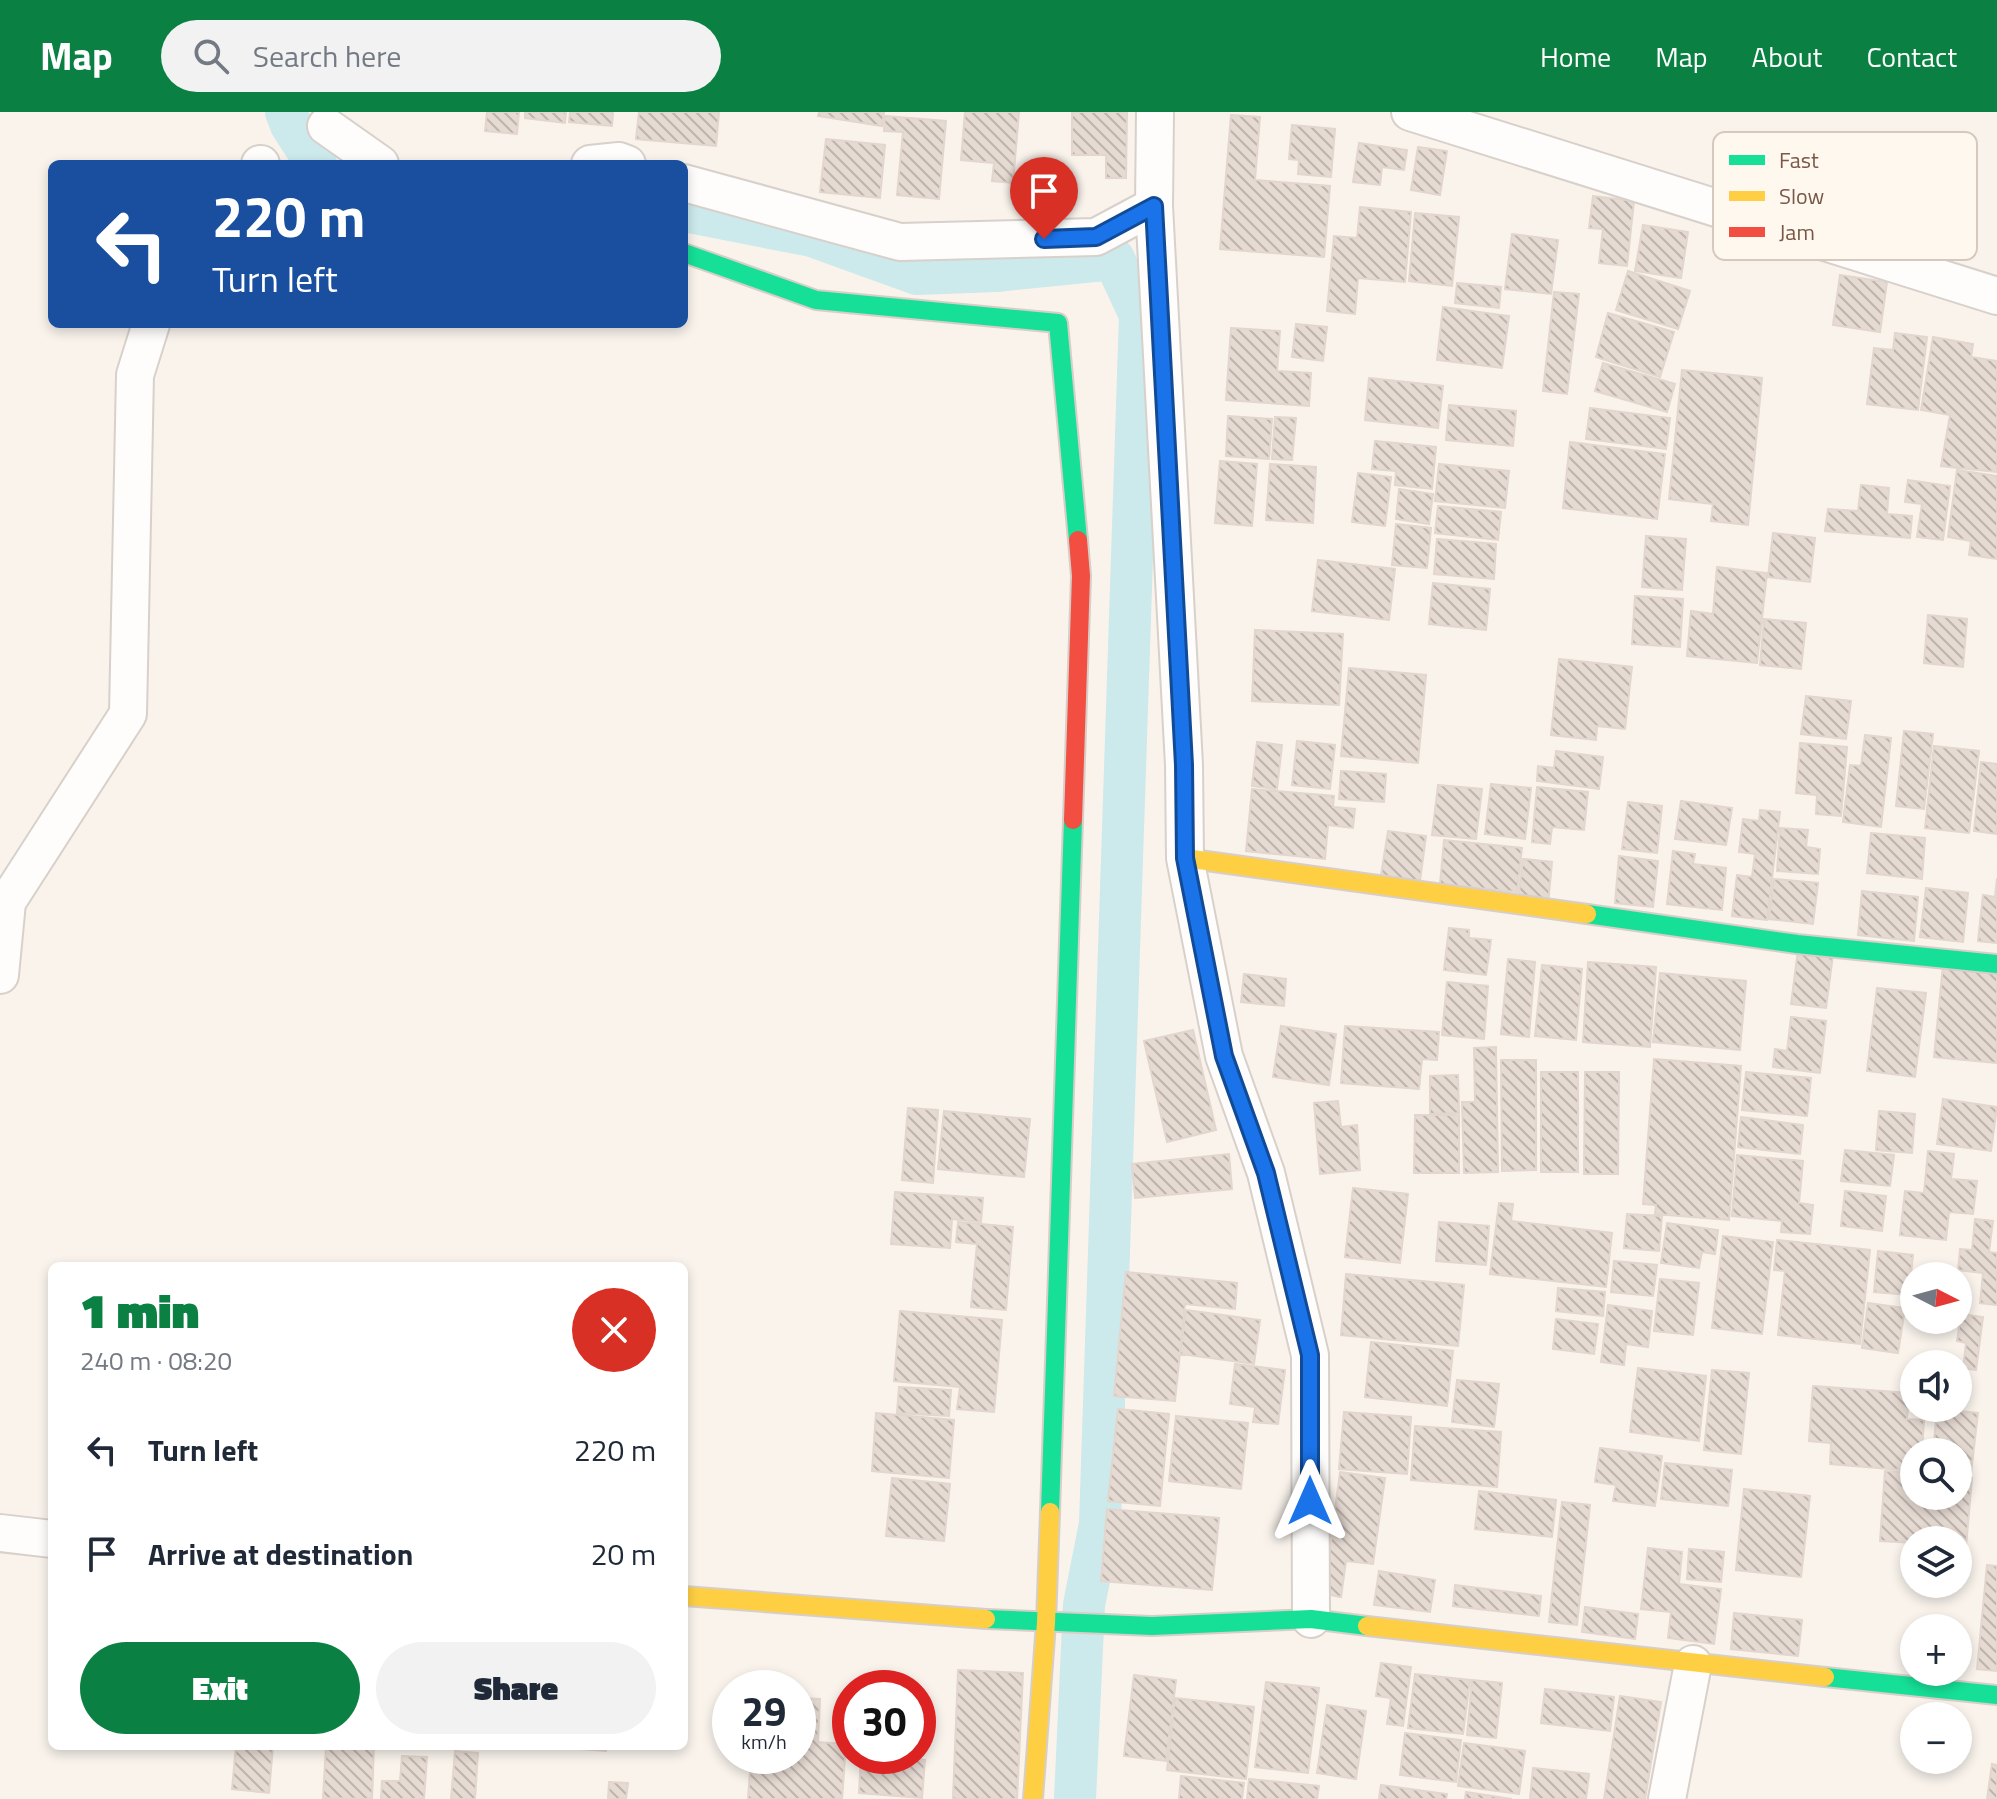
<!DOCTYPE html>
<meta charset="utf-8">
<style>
:root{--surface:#fff;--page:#f2f2f3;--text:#1f2937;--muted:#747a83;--accent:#0b8043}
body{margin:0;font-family:"Titillium Web",sans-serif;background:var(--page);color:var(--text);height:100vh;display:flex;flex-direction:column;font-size:30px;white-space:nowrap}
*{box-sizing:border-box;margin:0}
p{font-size:26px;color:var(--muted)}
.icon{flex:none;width:44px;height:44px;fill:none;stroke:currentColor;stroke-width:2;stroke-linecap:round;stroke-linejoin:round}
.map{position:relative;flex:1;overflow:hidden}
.side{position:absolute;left:48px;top:1150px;width:640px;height:488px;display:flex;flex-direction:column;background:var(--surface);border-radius:12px;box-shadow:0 4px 12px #0003}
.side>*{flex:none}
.hud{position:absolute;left:48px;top:48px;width:640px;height:168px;border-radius:12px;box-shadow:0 4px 12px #0003;background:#1a4fa0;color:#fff;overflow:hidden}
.needle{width:52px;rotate:96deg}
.tools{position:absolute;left:1900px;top:1150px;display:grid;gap:16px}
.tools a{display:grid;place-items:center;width:72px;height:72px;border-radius:50%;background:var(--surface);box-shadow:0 4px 12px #0003;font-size:40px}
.speed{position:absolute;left:712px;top:1558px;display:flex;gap:16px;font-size:40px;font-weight:700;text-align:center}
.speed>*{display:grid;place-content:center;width:104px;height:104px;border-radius:50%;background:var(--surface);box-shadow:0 4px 12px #0003;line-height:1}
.speed small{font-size:20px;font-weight:400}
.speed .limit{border:12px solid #d22;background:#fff;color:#111}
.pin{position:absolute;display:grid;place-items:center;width:68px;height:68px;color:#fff;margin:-82px -34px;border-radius:50% 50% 50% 0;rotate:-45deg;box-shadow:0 0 8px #0007}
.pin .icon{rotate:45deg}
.me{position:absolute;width:88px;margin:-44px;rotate:0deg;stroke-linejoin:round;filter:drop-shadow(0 0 6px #0008)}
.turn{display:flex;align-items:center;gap:28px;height:168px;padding:0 32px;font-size:36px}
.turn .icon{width:104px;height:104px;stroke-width:2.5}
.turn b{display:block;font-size:56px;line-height:68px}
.round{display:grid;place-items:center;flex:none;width:84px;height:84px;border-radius:42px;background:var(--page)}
.summary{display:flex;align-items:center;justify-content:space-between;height:136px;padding:0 32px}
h1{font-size:48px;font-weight:800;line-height:60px;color:var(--accent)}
.cta{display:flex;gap:16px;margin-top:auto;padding:16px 32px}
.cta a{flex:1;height:92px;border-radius:48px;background:var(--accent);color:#fff;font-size:32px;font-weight:800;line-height:92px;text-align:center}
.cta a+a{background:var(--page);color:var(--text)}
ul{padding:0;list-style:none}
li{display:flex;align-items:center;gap:24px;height:104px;padding:0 32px}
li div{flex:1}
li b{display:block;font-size:30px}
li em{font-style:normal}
header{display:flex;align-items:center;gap:48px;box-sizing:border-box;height:112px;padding:0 40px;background:var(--accent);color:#fff}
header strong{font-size:38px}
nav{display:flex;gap:44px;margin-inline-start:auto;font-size:28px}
.search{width:560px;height:72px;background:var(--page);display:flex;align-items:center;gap:20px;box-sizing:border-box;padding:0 28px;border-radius:44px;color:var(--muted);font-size:30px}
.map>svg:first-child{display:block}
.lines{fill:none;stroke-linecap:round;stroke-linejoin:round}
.canal{stroke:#cce9eb;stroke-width:42}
.building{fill:url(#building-back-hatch);stroke:#e2d6ce;stroke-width:2}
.street-casing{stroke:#d8d0ca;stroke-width:40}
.fast-casing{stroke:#d8cec8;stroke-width:22}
.slow-casing{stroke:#d8cec8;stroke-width:22}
.jam-casing{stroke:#d8cec8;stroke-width:22}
.street{stroke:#fefdfc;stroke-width:36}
.fast{stroke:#16e098;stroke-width:18}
.slow{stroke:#ffcf43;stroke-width:18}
.jam{stroke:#f24e42;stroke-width:18}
.route-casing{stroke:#114b97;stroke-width:20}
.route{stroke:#1a73e8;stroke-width:14}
.key{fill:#fff8ef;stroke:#d7c8bd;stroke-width:2}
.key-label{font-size:22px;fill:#7a5848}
</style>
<header>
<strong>Map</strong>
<div class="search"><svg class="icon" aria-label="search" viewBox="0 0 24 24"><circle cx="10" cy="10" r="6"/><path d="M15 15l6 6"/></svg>Search here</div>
<nav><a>Home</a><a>Map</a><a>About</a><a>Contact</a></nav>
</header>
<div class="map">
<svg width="1997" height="1687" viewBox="0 0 1997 1687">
<defs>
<pattern id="building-back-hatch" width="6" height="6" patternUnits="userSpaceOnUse" patternTransform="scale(2)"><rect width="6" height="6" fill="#e6dbd3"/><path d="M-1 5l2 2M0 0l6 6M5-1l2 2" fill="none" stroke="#bfb4ad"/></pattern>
</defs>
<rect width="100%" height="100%" fill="#f9f3ec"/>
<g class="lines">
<!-- canal -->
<path class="canal" d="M286,0L291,13L316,52
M684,99L812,124L917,162L996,159L1114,147L1140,203L1100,1412L1084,1493L1075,1687"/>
</g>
<!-- building -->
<path class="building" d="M487,0H519L517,22L485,19Z
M525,0H566L565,11L525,6Z
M570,0H613L612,14L569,10Z
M639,0H719L716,34L636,27Z
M819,0H884L882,14L818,4Z
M965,0H1019L1013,71L992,69L994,51L961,48Z
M1072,0H1127L1126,66H1106V43H1072Z
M1231,3L1260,5L1255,68L1330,74L1324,145L1220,137Z
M885,4L946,9L939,87L897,83L903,20L884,19Z
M1292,13L1335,17L1331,65L1298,62L1299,48L1289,47Z
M826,27L885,33L880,86L820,80Z
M1359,31L1407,38L1404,58L1382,55L1380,73L1353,70Z
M1418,35L1447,39L1440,83L1411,78Z
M1593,84L1634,89L1627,154L1599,151L1603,117L1589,116Z
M1360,95L1411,100L1405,170L1358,166L1355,202L1327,199L1334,124L1357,126Z
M1415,101L1459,105L1452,174L1409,169Z
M1643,113L1688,120L1681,166L1635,159Z
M1512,122L1558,128L1551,182L1505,177Z
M1628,159L1690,179L1678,217L1616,198Z
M1840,163L1887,170L1880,220L1833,213Z
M1457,171L1501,175L1499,196L1455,191Z
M1554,180L1579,182L1567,282L1543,279Z
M1443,195L1509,204L1502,256L1437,248Z
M1608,201L1674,220L1660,265L1596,245Z
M1296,212L1327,215L1323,249L1292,245Z
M1231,216L1280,219L1277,259L1311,261L1309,294L1226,288Z
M1895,221L1927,225L1918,298L1867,292L1874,236L1893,238Z
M1933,225L1973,232L1971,245L1997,249V360L1941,354L1950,303L1921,298Z
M1603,251L1675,272L1667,300L1595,279Z
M1682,258L1762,266L1748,413L1711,409L1713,392L1669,387Z
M1369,266L1443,274L1438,316L1365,308Z
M1449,293L1516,299L1513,334L1446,328Z
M1590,296L1670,306L1666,337L1586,327Z
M1228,304L1272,307L1269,347L1226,344Z
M1275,305L1296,306L1292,348L1272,347Z
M1375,329L1436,335L1432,377L1395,373L1396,359L1372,357Z
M1570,330L1665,342L1657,407L1563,396Z
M1220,349L1257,352L1252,414L1215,411Z
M1270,352L1316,355L1313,411L1266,408Z
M1439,352L1509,359L1505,396L1435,389Z
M1957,358L1997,364V447L1969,443L1971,429L1948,425Z
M1358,361L1391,365L1385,414L1352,410Z
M1908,368L1950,374L1943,428L1917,425L1922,392L1905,390Z
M1861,373L1889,376L1887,402L1912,404L1910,426L1825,419L1828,397L1858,399Z
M1399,377L1433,382L1429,412L1396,407Z
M1438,394L1501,400L1498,428L1435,421Z
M1396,412L1431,416L1427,456L1392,453Z
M1773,421L1815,426L1810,470L1768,465Z
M1646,424L1686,427L1682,478L1642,475Z
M1437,427L1496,432L1494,467L1434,462Z
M1318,448L1395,457L1389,508L1312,499Z
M1717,455L1767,461L1757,551L1687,544L1691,499L1713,502Z
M1433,471L1490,477L1486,518L1429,512Z
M1635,484L1683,487L1680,535L1632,532Z
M1928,503L1967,507L1963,555L1924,551Z
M1764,507L1806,511L1801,557L1760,553Z
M1255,518L1343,522L1339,593L1252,589Z
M1559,547L1632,555L1625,617L1597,614L1596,628L1551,623Z
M1349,556L1426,563L1418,651L1341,644Z
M1806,584L1851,589L1846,627L1801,622Z
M1904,619L1933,622L1924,697L1896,694Z
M1865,623L1891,626L1881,715L1843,710L1850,653L1861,654Z
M1297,629L1335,633L1330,677L1292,673Z
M1257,630L1282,633L1277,677L1252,674Z
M1800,631L1847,635L1841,704L1816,702L1817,683L1796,681Z
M1934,634L1979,639L1969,721L1925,716Z
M1556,639L1603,645L1599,677L1537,669L1538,654L1554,656Z
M1981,650L1997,652V722L1974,719Z
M1341,659L1386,662L1384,690L1339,687Z
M1491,672L1531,676L1525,727L1485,722Z
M1438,673L1482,677L1476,727L1432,723Z
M1537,675L1588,680L1584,718L1552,715L1550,732L1532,730Z
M1252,677L1334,684L1333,695L1355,697L1353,716L1328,713L1325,747L1246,739Z
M1681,689L1732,696L1726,733L1675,727Z
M1628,690L1662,694L1657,741L1622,737Z
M1760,698L1780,700L1767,808L1732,804L1737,763L1752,765L1755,742L1739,740L1743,707L1759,709Z
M1780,716L1808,718L1806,735L1820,737L1818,762L1777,759Z
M1388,719L1426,724L1420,769L1381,763Z
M1871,721L1925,726L1922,767L1867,761Z
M1444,728L1522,736L1517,780L1440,772Z
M1673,739L1695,742L1693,752L1726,756L1722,798L1667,792Z
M1619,744L1658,749L1653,795L1615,791Z
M1523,747L1552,750L1548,793L1518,790Z
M1997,766V831L1978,829L1983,783L1995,785Z
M1774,767L1818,771L1813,812L1769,807Z
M1926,776L1968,781L1963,830L1920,825Z
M1862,779L1918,785L1914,829L1858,823Z
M1449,816L1469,818V826L1491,828L1486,863L1444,858Z
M1798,838L1833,843L1826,896L1791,892Z
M1508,847L1535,850L1529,925L1501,922Z
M1588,850L1656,855L1650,935L1583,930Z
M1542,853L1582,857L1576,928L1535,924Z
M1943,853L1997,859V951L1934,945Z
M1660,861L1746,869L1740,938L1653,930Z
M1244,862L1286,867L1284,894L1241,890Z
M1447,870L1488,874L1484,927L1442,923Z
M1877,876L1926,881L1915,965L1867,959Z
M1791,905L1826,909L1820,961L1773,955L1775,937L1787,939Z
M1281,914L1336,922L1329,973L1273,965Z
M1345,914L1439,920L1437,948L1422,947L1419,977L1341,971Z
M1193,918L1216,1018L1167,1030L1144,929Z
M1496,935L1498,1060L1464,1061L1462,990H1475L1474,936Z
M1654,947L1741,954L1729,1108L1655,1102L1656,1093L1643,1092Z
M1501,948H1536V1058L1502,1059Z
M1541,960H1578V1060H1541Z
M1585,960H1619L1618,1062H1584Z
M1746,960L1811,966L1807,1004L1742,998Z
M1458,963L1459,1001L1430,1002V964Z
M1943,987L1997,995L1991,1039L1937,1032Z
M1338,989L1341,1015L1357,1013L1360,1058L1320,1062L1314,991Z
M908,996L938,998L933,1071L902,1068Z
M944,999L1030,1007L1024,1065L938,1057Z
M1879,999L1915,1002L1912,1041L1876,1038Z
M1415,1003H1459V1061H1414Z
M1741,1005L1803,1013L1800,1042L1738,1035Z
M1845,1038L1894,1043L1890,1074L1841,1069Z
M1928,1039L1954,1042L1951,1067L1977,1069L1973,1102L1949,1100L1946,1128L1900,1123L1905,1079L1924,1081Z
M1229,1042L1232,1077L1135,1086L1132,1052Z
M1737,1043L1803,1049L1799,1091L1813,1093L1810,1122L1781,1120L1782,1109L1732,1104Z
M1353,1076L1408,1082L1400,1151L1345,1145Z
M1845,1079L1886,1084L1882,1119L1841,1114Z
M895,1080L983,1086L981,1110L952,1107L950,1136L891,1132Z
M1499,1091L1513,1092L1511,1109L1612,1121L1606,1175L1490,1162Z
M1627,1102L1662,1104L1659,1139L1624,1136Z
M1975,1107L1993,1109L1989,1140L1997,1141V1193L1980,1191L1983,1161L1958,1158L1960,1137L1972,1138Z
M958,1110L1013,1115L1006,1198L971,1195L977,1132L956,1130Z
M1439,1110L1489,1114L1486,1153L1436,1149Z
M1667,1111L1718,1118L1715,1142L1702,1140L1699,1156L1661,1151Z
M1723,1124L1773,1130L1762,1222L1712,1216Z
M1777,1128L1870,1138L1860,1232L1778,1223L1785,1159L1774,1158Z
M1878,1139L1913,1143L1909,1183L1874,1180Z
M1614,1149L1657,1153L1653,1184L1611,1180Z
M1126,1160L1237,1171L1235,1197L1185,1192L1175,1289L1114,1284Z
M1346,1162L1464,1173L1458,1234L1341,1223Z
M1660,1167L1699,1171L1693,1223L1654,1219Z
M1558,1176L1605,1180L1603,1204L1556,1199Z
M1868,1191L1905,1196L1898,1241L1862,1236Z
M1608,1193L1652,1199L1648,1235L1626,1232L1624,1253L1601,1250Z
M1186,1198L1260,1208L1254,1252L1180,1242Z
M900,1199L1002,1208L994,1300L957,1297L960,1275L894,1269Z
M1961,1202L1983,1205L1976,1258L1963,1256L1966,1231L1957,1229Z
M1556,1207L1598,1212L1594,1242L1553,1237Z
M1371,1230L1453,1239L1447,1294L1365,1285Z
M1235,1252L1285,1258L1278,1312L1253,1310L1255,1295L1230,1292Z
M1638,1256L1706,1264L1699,1329L1630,1320Z
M1712,1258L1749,1261L1741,1342L1704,1338Z
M1457,1268L1499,1272L1494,1315L1452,1310Z
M1813,1274L1909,1281L1907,1307L1924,1308L1922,1340H1914V1359L1830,1352L1831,1331L1809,1329Z
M899,1275L951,1278L949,1304L897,1301Z
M1118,1297L1169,1302L1160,1394L1108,1389Z
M1937,1297L1978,1301L1971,1361L1958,1360V1340H1933Z
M1344,1300L1411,1305L1407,1362L1339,1357Z
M876,1301L954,1308L949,1366L872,1359Z
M1176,1304L1248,1311L1241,1377L1169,1369Z
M1415,1314L1501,1320L1497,1375L1411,1368Z
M1600,1336L1662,1344L1655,1394L1613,1389L1616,1373L1595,1370Z
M1665,1351L1732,1358L1728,1394L1661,1387Z
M1885,1359L1914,1361V1384H1958V1364L1972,1366L1966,1435H1958V1428H1914V1431L1880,1429Z
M1340,1360L1385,1366L1373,1452L1346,1449L1341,1485L1324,1482Z
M892,1366L950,1372L944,1429L886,1424Z
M1744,1377L1810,1384L1801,1465L1736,1458Z
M1479,1379L1556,1388L1552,1425L1475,1417Z
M1562,1390L1590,1393L1577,1513L1549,1510Z
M1107,1397L1219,1406L1212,1478L1101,1469Z
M1648,1436L1682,1440L1679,1472L1721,1477L1714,1532L1668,1526L1671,1500L1641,1497Z
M1689,1437L1724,1440L1721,1470L1687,1467Z
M1987,1453L1997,1454V1559L1977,1557Z
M1379,1459L1435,1468L1430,1500L1374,1493Z
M1455,1473L1541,1484L1539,1504L1453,1494Z
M1585,1495L1638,1502L1635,1527L1582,1520Z
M1734,1501L1802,1508L1798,1544L1731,1537Z
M1381,1551L1411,1555L1403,1614L1387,1612L1391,1586L1376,1584Z
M958,1558L1023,1561L1017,1687H953Z
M1415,1562L1470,1568L1463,1622L1408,1616Z
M1134,1563L1176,1568L1166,1649L1124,1644Z
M1472,1568L1502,1571L1496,1626L1467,1623Z
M1266,1570L1319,1576L1308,1661L1255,1655Z
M1545,1577L1614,1585L1610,1619L1541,1611Z
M1620,1584L1661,1590L1645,1687H1604Z
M798,1586L820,1587L818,1630L846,1632L842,1687H748L751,1644H798Z
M1175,1586L1254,1595L1246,1667L1167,1658Z
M1327,1593L1366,1599L1356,1667L1317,1661Z
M1405,1621L1461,1628L1456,1670L1400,1663Z
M1464,1631L1525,1639L1519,1682L1458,1674Z
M236,1634H273L269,1681L232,1677Z
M326,1634H374L372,1687L323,1686Z
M539,1634H606V1639Z
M455,1639L478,1641L475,1687H451Z
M402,1644L427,1645L424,1687H381L382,1669H400Z
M861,1644H899L925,1648L922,1686L859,1681Z
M1992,1652L1997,1653V1687H1987Z
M1533,1656L1589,1662L1586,1687H1530Z
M1181,1664L1244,1671L1242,1687H1179Z
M1249,1667L1319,1674L1317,1687H1247Z
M609,1670L628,1671L626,1687H608Z
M1381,1673L1447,1682L1446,1687H1379Z
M1466,1680L1512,1687H1465Z"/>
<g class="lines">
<!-- street casing -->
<g class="street-casing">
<path id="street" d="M1155,0L1154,94L1184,653L1185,746L1224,944L1266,1061L1310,1243L1311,1507
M1410,0L1997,184
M326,14L380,52
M260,52H261
M590,52L619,49L627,52
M684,71L900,130L1096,125L1154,94
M0,863L7,790L128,602L135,263L151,212
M0,1421L52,1427
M1667,1687L1693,1552"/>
</g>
<!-- fast casing -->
<g class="fast-casing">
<path id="fast" d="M684,141L816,188L1058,211L1078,428
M1587,802L1797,832L1997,852
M1050,1400L1073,708
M986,1507L1152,1514L1311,1507L1367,1514
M1825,1565L1997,1583"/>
</g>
<!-- slow casing -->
<g class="slow-casing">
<path id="slow" d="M1185,746L1587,802
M684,1484L986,1507
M1367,1514L1825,1565
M1033,1687L1046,1511L1050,1400"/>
</g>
<!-- jam casing -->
<g class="jam-casing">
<path id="jam" d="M1073,708L1081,464L1078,428"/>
</g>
<!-- street -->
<use href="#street" class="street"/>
<!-- fast -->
<use href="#fast" class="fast"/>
<!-- slow -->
<use href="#slow" class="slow"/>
<!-- jam -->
<use href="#jam" class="jam"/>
</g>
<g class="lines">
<!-- route casing -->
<g class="route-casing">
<path id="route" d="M1044,127L1096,125L1154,94L1184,653L1185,746L1224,944L1266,1061L1310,1243V1389"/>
</g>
<!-- route -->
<use href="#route" class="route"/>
</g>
<!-- legend -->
<rect x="1713" y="20" width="264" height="128" rx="12" class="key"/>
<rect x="1729" y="43" width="36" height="10" fill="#16e098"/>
<rect x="1729" y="79" width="36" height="10" fill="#ffcf43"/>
<rect x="1729" y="115" width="36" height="10" fill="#f24e42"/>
<g class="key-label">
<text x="1779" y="56">Fast</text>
<text x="1779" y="92">Slow</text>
<text x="1779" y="128">Jam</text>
</g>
</svg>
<div class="tools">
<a><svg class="needle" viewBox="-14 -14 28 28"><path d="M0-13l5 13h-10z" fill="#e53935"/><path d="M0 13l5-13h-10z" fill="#747a83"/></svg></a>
<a><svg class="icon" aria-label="sound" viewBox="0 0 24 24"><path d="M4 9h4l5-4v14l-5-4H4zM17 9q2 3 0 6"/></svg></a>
<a><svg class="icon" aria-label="search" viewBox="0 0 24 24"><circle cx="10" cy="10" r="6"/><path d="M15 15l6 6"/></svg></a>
<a><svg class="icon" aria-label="layers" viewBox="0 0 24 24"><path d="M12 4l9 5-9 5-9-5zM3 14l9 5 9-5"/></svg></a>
<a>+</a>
<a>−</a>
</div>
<div class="speed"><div>29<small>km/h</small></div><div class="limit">30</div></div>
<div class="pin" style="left:1044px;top:127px;background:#d93025"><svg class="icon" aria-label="arrive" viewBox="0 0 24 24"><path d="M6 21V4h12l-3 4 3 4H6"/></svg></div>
<svg class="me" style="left:1310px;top:1389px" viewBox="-20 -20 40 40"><path d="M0-17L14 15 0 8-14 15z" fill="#1a73e8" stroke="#fff" stroke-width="4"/></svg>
<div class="hud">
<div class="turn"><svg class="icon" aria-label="left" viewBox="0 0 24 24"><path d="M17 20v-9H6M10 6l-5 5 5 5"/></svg><div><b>220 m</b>Turn left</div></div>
</div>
<section class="side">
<div class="summary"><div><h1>1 min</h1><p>240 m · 08:20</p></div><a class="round" style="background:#d93025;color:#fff"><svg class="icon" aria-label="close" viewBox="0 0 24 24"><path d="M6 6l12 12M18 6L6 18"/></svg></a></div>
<ul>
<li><svg class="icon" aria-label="left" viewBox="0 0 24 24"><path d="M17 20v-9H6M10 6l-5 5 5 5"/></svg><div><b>Turn left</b></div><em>220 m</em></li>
<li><svg class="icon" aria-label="arrive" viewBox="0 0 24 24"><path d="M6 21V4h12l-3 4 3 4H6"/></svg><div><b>Arrive at destination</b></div><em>20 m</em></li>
</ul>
<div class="cta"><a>Exit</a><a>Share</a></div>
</section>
</div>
